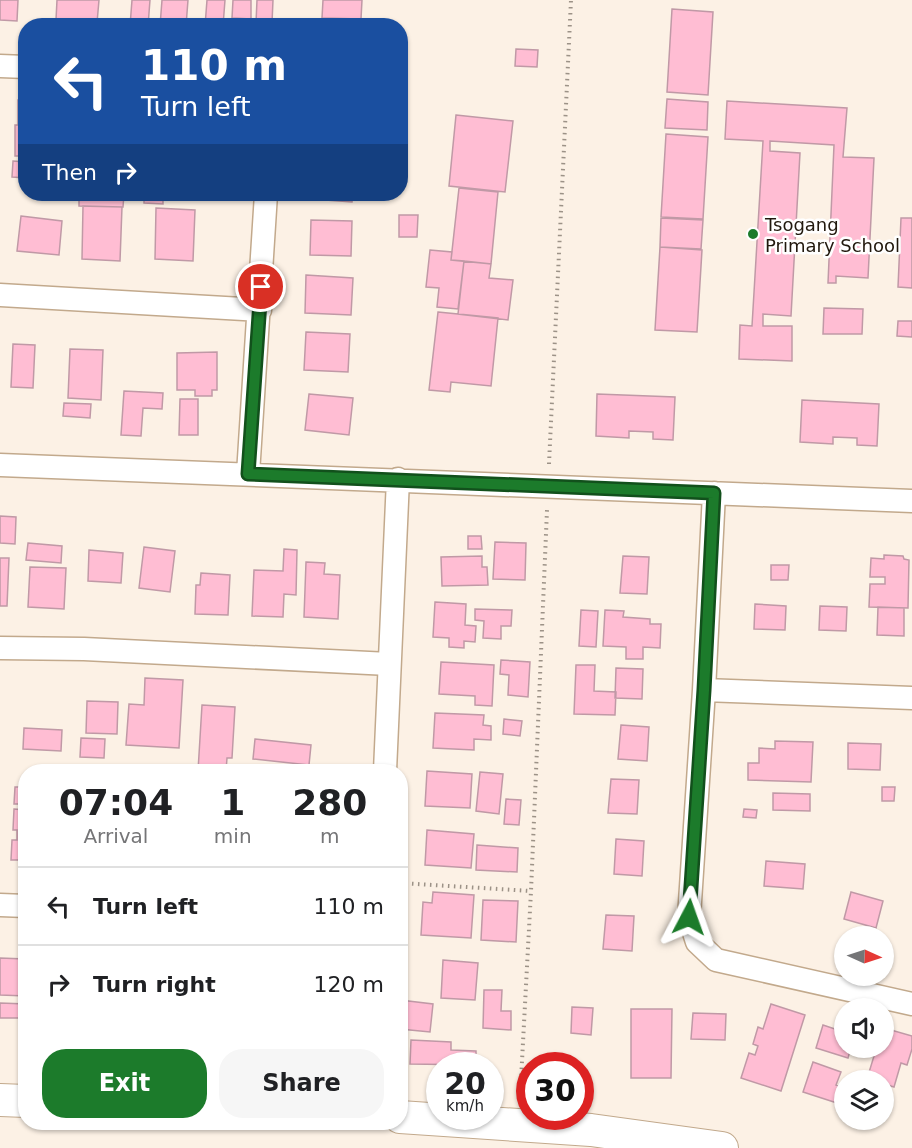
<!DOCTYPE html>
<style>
:root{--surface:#fff;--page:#f6f6f6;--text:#202124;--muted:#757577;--line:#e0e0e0;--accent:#1c7b2b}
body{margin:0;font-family:"DejaVu Sans",sans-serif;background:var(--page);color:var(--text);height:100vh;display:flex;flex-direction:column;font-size:22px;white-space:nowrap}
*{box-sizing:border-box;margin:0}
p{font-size:20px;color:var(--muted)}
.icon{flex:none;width:33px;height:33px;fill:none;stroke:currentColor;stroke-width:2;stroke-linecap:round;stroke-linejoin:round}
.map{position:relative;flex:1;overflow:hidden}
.details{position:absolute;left:18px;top:764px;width:390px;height:366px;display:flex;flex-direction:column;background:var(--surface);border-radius:24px;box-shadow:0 2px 4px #0004}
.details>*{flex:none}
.top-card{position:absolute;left:18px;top:18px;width:390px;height:183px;border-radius:24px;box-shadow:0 2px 4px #0004;background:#1a4fa0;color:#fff;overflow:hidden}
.needle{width:39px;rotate:93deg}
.fabs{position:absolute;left:834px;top:926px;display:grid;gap:12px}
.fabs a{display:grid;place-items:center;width:60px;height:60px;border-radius:50%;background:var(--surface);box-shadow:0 2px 4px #0004;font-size:30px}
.speed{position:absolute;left:426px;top:1052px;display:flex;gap:12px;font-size:30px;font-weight:700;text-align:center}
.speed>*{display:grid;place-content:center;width:78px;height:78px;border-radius:50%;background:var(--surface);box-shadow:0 2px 4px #0004;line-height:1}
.speed small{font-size:15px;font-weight:400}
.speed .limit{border:9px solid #d22;background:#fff;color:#111}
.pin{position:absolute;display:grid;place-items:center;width:51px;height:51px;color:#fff;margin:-26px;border:3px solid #fff;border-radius:50%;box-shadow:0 2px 6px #0007}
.me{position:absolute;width:66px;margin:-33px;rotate:4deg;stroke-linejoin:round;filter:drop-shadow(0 0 4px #0008)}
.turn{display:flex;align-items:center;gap:21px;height:126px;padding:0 24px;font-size:27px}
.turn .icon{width:78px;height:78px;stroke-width:2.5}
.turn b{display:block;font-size:42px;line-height:51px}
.then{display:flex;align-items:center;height:57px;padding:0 24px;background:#0003;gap:12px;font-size:22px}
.eta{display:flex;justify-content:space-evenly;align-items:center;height:102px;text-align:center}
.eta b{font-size:36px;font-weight:700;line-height:42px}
.cta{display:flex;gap:12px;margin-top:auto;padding:12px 24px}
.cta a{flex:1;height:69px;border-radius:24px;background:var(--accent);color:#fff;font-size:24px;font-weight:700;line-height:69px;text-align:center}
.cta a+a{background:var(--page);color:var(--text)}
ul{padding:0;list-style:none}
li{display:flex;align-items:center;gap:18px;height:78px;padding:0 24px;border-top:2px solid var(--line)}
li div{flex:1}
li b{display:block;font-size:22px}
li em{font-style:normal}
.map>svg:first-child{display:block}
.building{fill:#ffbdd3;stroke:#c099a6;stroke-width:1.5}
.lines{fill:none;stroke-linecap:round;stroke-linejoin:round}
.street-casing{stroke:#c2a98c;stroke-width:25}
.secondary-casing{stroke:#c2a98c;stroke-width:34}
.path{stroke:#9c9287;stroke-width:4;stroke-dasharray:1.5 4.5;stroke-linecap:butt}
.street{stroke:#fff;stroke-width:22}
.secondary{stroke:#fff;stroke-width:32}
.route-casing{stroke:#12501c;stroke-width:15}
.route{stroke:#1c7b2b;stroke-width:10}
.poi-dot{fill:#1c7b2b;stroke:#fff;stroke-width:2}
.labels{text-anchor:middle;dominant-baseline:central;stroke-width:5;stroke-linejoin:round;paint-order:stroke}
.poi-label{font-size:18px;fill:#21180d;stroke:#fff;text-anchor:start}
</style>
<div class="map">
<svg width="912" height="1148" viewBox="0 0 912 1148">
<rect width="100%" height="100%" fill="#fcf1e5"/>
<!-- building -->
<path class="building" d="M0,0H18L17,21L0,20Z
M57,0H99L97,23L56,20Z
M132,0H150L148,26H130Z
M162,0H188L186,26H160Z
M207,0H225L223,26H205Z
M233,0H251V19L232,18Z
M257,0H273L272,23H256Z
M323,0H362L361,19L322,18Z
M672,9L713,12L708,95L667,92Z
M516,49L538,50L537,67L515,66Z
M667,99L708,102L707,130L665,128Z
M18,100H26V156H15V125H18Z
M727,101L847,108L843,157L874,158L868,278L836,276V283H828L834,145L770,141V151L800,153L791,316L763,314V326H792V361L739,359L740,325L752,326L763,141L725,139Z
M456,115L513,121L505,192L449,186Z
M666,134L708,137L703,219L661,217Z
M13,161L26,162V178L12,177Z
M459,188L498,192L491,264L451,260Z
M79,194H124L123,207L79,206Z
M144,194H163V204L144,203Z
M312,194H353L352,202L312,199Z
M83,206L122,207L120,261L82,259Z
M156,208L195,210L193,261L155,259Z
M399,215H418L417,237H399Z
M21,216L62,221L59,255L17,251Z
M661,218L703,220L701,249L660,247Z
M901,218H912V288L898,287Z
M311,220L352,221L351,256L310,255Z
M660,247L702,250L697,332L655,330Z
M430,250L452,252L451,260L464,261L458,309L437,307L439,288L426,287Z
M464,261L491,264L489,278L513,280L508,320L458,314Z
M306,275L353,278L351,315L305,313Z
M824,308L863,309L862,334H823Z
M438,312L498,318L491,386L451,382L450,392L429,390Z
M898,321H912V337L897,336Z
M306,332L350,334L348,372L304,370Z
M13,344L35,345L33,388L11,387Z
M70,349L103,350L101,400L68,398Z
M217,352V390H212V396H195V390H177V353Z
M124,391L163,393L162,409L143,408L141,436L121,435Z
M309,394L353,398L349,435L305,430Z
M597,394L675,397L673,440L653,439V432L629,431V438L596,436Z
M180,399H198V435H179Z
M802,400L879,404L877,446L857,445V438L833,437V444L800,442Z
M64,403L91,404L90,418L63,416Z
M0,516L16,517L15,544L0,543Z
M468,536H481L482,549H468Z
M495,542L526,543L525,580L493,579Z
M28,543L62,546L61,563L26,560Z
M144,547L175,551L170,592L139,588Z
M284,549L297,550L296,595L284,594L283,617L252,616L254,570L283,571Z
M89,550L123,553L121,583L88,581Z
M884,555L903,556L904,559L909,560L908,608L869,607L870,584H885V577H870L871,558L884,559Z
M482,556V567H487L488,585L442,586L441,557Z
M623,556L649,557L647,594L620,593Z
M0,558H9L7,606H0Z
M306,562L325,563L324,574L340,575L338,619L304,617Z
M771,565H789L788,580H771Z
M30,567L66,568L64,609L28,607Z
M201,573L230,575L228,615L195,614L196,585H200Z
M435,602L466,604L465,625L476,626L475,642L464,641V648L449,647V638L433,637Z
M755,604L786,606L785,630L754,629Z
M820,606L847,607L846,631L819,630Z
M878,607L904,608V636L877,635Z
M475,609L512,610L511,626H501V639L483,638L484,621L475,620Z
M581,610L598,611L596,647L579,646Z
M605,610L624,611L623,617L650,619V624H661L660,648L643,647V659H626V647L603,646Z
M501,660L530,662L528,697L508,695L509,675L500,674Z
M441,662L494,665L492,706L475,705V696L439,694Z
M576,665H595L594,691L616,692L615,715L574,714Z
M616,668L643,669L642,699L615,698Z
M145,678L183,680L179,748L126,745L129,704L144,705Z
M87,701L118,702L117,734L86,733Z
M202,705L235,707L232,758H227L226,771H198Z
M435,713L484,715L483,725L491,726V740L474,739V750L433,748Z
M504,719L522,721L520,736L503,734Z
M621,725L649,727L647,761L618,759Z
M24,728L62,730L61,751L23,749Z
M81,738L105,739L104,758L80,757Z
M255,739L311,745L309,765L253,759Z
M775,741L813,742L811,782L748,780V763H759V748L775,749Z
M848,743L881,744L880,770L848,769Z
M427,771L472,774L470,808L425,806Z
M480,772L503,774L499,814L476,811Z
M611,779L639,780L637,814L608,813Z
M15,787H26V804H14Z
M882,787H895L894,801H882Z
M773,793L810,794V811L773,810Z
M506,799L521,800L519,825L504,824Z
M14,809L26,810V860H11L12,840H17V830H13Z
M744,809L757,810L756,818L743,817Z
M427,830L474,834L471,868L425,865Z
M616,839L644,841L642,876L614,874Z
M477,845L518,848L517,872L476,870Z
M766,861L805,864L803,889L764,886Z
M433,892L474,895L471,938L421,935L423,902L432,903Z
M851,892L883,901L876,928L844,919Z
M483,900L518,901L516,942L481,940Z
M606,915L634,916L632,951L603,949Z
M0,958L25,959L26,996L0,995Z
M443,960L478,963L475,1000L441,998Z
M484,990H502L501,1011H511V1030L483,1028Z
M400,1000L433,1004L430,1032L400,1029Z
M0,1003L26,1004V1018H0Z
M771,1004L805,1015L781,1091L741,1078L749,1053L755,1055L758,1046L753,1044L758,1027L763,1029Z
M572,1007L593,1008L591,1035L571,1033Z
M631,1009H672L671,1078H631Z
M693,1013L726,1014L725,1040L691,1039Z
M823,1025L844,1032V1047H851L848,1058L816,1048Z
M884,1028L912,1036V1049L907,1065L901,1063L894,1087L884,1084V1080L867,1079L874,1056L868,1054L870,1047H884Z
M411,1040L451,1042V1050L476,1051V1065L410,1064Z
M813,1062L841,1072L836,1085L842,1087L837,1103L803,1092Z"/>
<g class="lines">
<!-- street casing -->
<g class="street-casing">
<path id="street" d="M0,66L26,67
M0,295L260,310
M0,465L912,501
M248,474L266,194
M714,493L704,690L689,917L697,942L716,960L912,1004
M0,648L84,649L389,664
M704,690L912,698
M385,771L398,479
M0,905L26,906"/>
</g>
<!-- secondary casing -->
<g class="secondary-casing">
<path id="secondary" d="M0,1100L26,1101
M400,1117L591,1130L722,1148"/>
</g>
<!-- path -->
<path class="path" d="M549,464L571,0
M400,883L531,891
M520,1099L531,891L547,510"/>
<!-- street -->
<use href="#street" class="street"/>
<!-- secondary -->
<use href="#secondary" class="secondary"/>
</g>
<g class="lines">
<!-- route casing -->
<g class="route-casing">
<path id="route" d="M261,287L248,474L714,493L704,690L689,917"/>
</g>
<!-- route -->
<use href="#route" class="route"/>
</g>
<!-- markers -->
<circle class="poi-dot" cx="753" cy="234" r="6"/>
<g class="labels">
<!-- poi labels -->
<g class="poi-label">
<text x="765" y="224">Tsogang<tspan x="765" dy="21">Primary School</tspan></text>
</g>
</g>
</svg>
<div class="fabs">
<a><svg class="needle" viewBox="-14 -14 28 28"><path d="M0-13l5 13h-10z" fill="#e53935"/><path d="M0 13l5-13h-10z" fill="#757577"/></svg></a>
<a><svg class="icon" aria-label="sound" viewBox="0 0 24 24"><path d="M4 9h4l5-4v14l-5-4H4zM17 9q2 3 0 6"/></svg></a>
<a><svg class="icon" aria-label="layers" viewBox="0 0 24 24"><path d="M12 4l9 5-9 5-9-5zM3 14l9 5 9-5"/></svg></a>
</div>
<div class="speed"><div>20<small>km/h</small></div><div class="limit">30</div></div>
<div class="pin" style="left:261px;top:287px;background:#d93025"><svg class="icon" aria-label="arrive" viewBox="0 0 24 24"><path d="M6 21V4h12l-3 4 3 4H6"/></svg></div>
<svg class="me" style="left:689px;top:917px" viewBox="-20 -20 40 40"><path d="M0-17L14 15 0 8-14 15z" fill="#1c7b2b" stroke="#fff" stroke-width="4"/></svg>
<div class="top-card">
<div class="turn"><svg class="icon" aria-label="left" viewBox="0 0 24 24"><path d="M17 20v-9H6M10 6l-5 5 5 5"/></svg><div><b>110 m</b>Turn left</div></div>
<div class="then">Then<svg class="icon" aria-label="right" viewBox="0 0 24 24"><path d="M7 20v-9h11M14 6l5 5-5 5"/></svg></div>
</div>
<section class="details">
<div class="eta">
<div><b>07:04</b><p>Arrival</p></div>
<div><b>1</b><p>min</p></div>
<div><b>280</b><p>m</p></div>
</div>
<ul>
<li><svg class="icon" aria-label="left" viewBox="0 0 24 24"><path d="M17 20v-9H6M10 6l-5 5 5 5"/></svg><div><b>Turn left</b></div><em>110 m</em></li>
<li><svg class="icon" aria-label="right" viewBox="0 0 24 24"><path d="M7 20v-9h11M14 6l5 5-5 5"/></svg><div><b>Turn right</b></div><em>120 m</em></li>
</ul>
<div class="cta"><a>Exit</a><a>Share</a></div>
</section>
</div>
